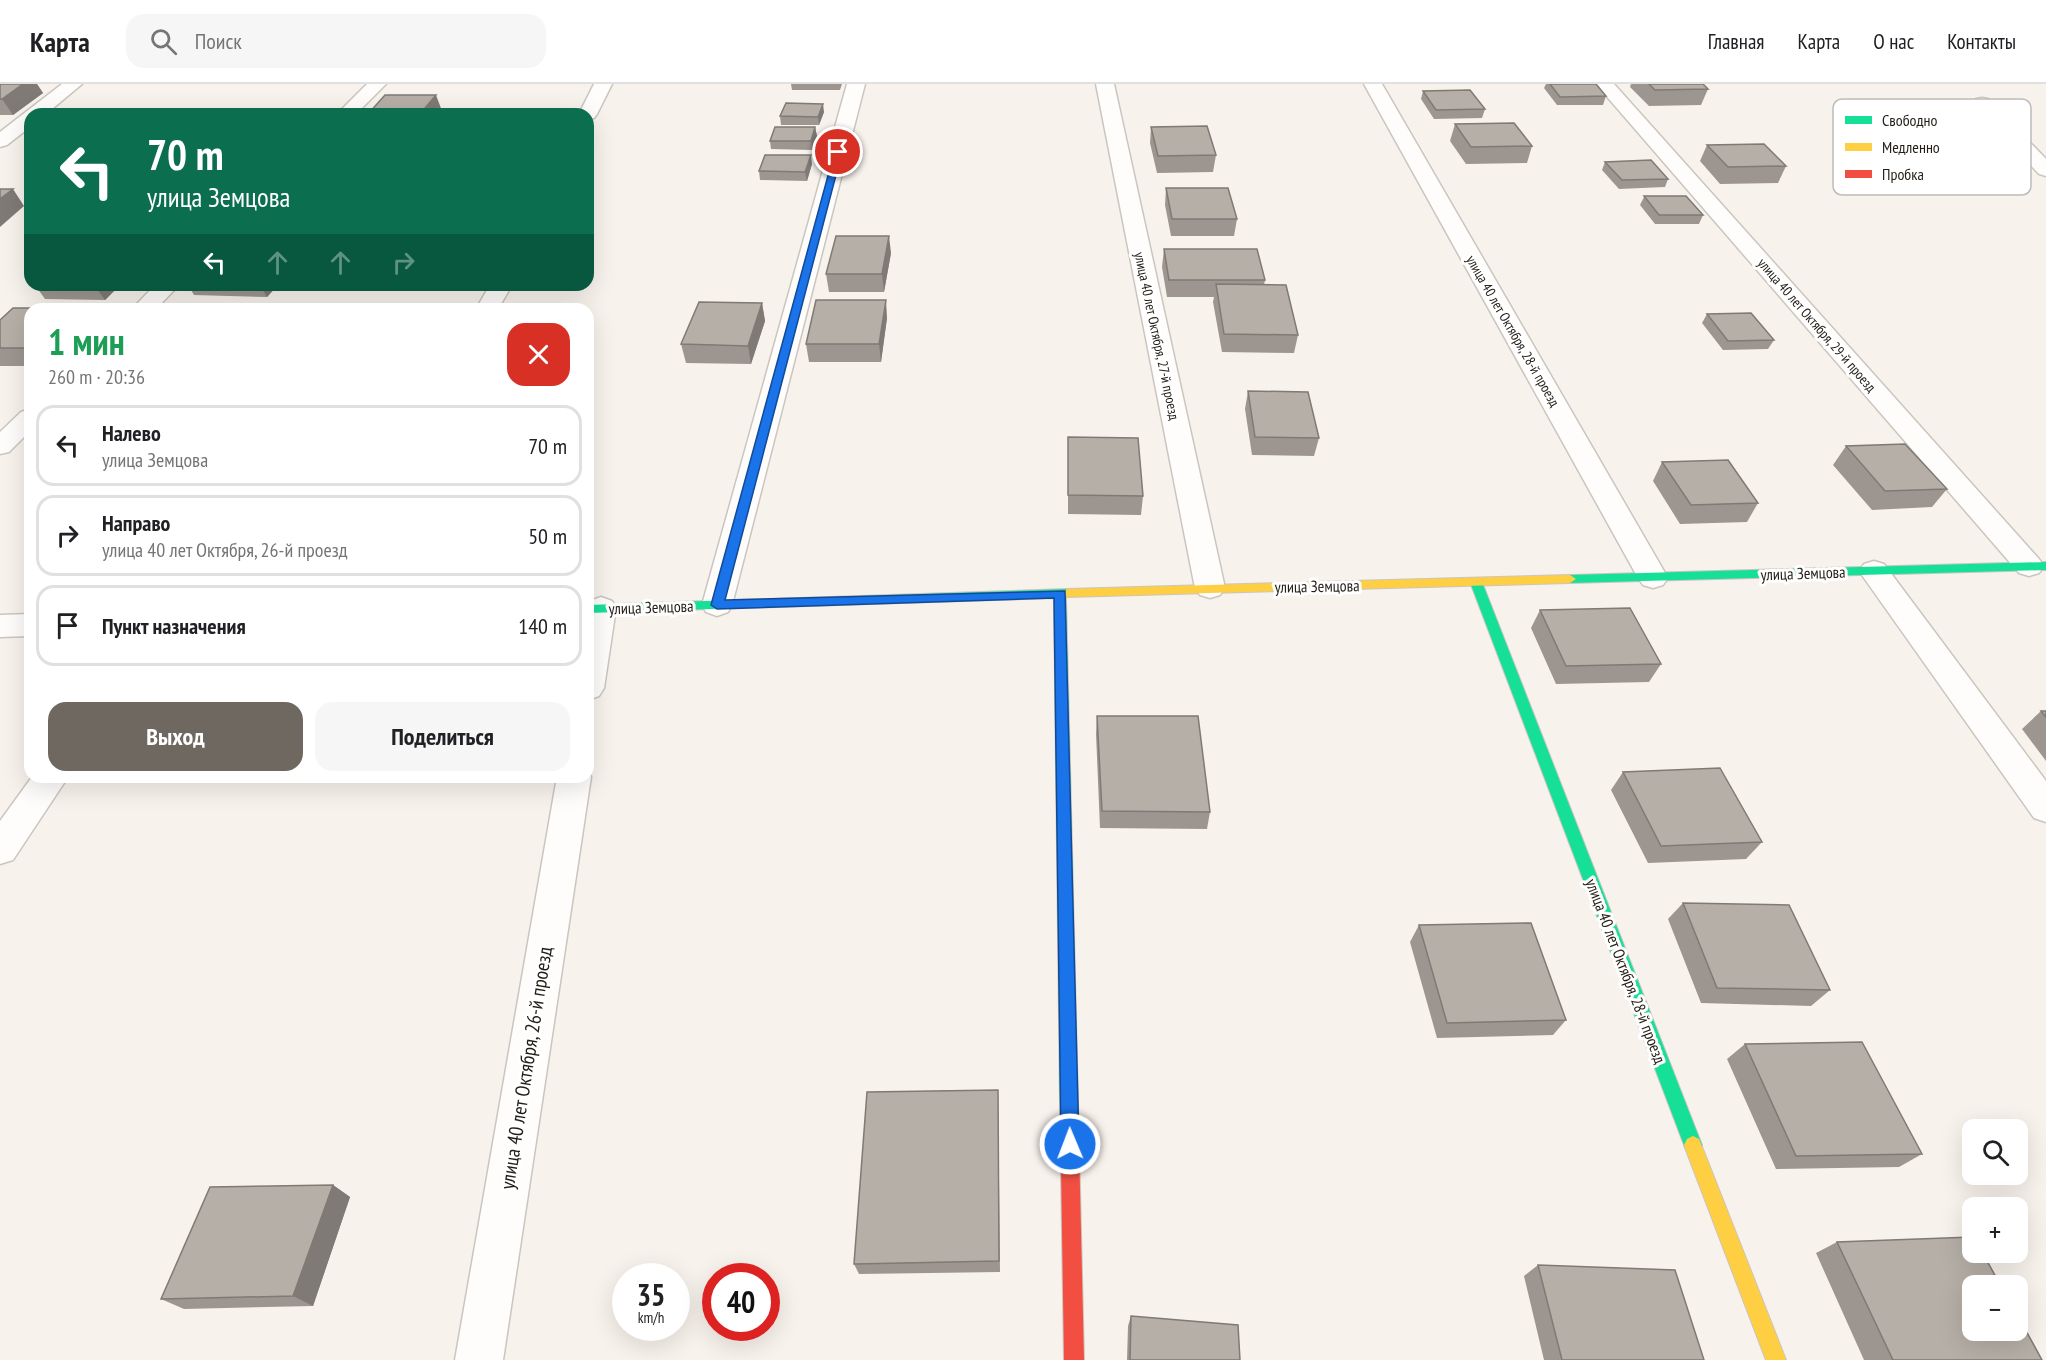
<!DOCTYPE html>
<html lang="ru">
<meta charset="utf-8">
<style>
:root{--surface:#fff;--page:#f6f6f6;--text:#202124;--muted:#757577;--line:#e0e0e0;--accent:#6e6861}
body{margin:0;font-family:"PT Sans Narrow",sans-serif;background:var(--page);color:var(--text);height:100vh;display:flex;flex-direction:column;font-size:22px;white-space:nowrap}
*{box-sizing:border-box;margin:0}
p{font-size:20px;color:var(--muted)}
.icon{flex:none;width:33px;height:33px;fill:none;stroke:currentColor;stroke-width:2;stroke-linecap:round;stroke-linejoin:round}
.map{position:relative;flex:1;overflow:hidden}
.details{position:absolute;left:24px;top:219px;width:570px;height:480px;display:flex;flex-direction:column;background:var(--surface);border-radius:18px;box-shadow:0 6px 24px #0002}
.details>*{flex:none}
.banner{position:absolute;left:24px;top:24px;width:570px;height:183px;border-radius:18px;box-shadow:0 6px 24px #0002;background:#0b6e4f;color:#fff;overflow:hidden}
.buttons{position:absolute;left:1962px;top:1035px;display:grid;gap:12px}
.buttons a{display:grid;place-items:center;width:66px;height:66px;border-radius:12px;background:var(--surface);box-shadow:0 6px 24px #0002;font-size:30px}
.speed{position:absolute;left:612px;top:1179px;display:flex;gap:12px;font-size:30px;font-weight:700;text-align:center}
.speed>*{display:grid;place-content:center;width:78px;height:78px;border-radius:50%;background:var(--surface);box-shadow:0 6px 24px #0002;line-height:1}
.speed small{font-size:15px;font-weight:400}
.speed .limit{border:9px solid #d22;background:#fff;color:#111}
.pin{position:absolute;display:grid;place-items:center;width:51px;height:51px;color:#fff;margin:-26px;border:3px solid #fff;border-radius:50%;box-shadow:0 2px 6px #0007}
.me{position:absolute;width:66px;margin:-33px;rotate:359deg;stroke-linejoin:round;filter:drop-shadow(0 0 4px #0008)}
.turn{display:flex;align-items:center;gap:21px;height:126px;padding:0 24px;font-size:27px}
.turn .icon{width:78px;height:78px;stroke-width:2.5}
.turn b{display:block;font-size:42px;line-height:51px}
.lanes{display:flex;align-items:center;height:57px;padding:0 24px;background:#0003;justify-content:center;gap:30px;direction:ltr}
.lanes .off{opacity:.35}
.round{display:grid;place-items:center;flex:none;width:63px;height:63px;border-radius:18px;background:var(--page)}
.headline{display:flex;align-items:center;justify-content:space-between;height:102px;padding:0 24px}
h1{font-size:36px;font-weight:800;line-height:45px;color:#1e9e55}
.action{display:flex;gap:12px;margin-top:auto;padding:12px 24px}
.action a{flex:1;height:69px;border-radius:18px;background:var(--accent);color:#fff;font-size:24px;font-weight:800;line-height:69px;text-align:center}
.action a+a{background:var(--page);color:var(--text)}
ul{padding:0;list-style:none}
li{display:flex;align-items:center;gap:18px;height:81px;margin:0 12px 9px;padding:0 12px;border:3px solid var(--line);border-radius:18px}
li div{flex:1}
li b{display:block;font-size:22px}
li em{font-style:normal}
header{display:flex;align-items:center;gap:36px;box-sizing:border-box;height:84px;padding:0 30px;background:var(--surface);border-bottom:2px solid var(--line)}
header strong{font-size:28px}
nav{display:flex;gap:33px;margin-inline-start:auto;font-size:21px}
.search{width:420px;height:54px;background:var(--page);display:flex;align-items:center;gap:15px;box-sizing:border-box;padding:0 21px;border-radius:18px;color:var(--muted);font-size:22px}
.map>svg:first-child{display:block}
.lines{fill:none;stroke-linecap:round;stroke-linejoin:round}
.street-casing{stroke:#cbc5bf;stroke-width:3}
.fast-casing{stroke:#cbc5bf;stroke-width:2}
.slow-casing{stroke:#cbc5bf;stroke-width:2}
.jam-casing{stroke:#cbc5bf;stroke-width:2}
.street{fill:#fefdfc;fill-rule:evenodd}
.fast{fill:#16e098;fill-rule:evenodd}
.slow{fill:#ffcf43;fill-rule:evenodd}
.jam{fill:#f24e42;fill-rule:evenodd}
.wall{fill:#9d9690}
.shaded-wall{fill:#7f7a75}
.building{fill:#b6afa7;stroke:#7f7a75;stroke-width:1.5}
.route{fill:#1a73e8;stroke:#114b97;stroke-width:1.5}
.labels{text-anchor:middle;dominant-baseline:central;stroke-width:6;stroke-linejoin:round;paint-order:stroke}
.far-street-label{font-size:14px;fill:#231d16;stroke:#fff}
.street-label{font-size:16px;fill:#231d16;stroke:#fff}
.near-street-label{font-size:20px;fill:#231d16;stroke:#fff}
.key{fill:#fff;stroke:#bdbbb9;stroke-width:1.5}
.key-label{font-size:16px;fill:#231d16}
</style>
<header>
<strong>Карта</strong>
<div class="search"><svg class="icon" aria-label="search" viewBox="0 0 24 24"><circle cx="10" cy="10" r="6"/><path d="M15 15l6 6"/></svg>Поиск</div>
<nav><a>Главная</a><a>Карта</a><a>О нас</a><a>Контакты</a></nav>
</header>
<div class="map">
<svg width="2046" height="1276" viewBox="0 0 2046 1276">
<rect width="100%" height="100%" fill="#f8f2ec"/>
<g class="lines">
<!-- street casing -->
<g class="street-casing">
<path id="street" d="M62,0H82L46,30H30V43L7,61L0,63V48Z
M367,0H386L356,30H337Z
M594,0H612L597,30L594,34L588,35V30H579Z
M847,0H865L732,521L728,528L717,532L706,528L702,521Z
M1096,0H1114L1225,504L1220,511L1210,514L1200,511L1195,504Z
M1364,0H1382L1668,494L1663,501L1653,504L1643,501L1638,494Z
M1596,0H1614L2039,475L2044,482L2039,489L2029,492L2019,489Z
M1982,14L1988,15L2046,75V92L2039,90L1976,23L1973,19L1976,15Z
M155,201H179L156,225H132Z
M490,201H512L498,225H476Z
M30,325V347L9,368L0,370V348L21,328Z
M1874,477L1884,480L2046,697V738L2034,734L1864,494L1859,487L1864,480Z
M601,513L612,517L616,524L604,604L599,612L588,616V520L590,517Z
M30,530V552L0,553V531Z
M588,687L591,693L503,1276H455L557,693H588Z
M32,693H68L13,776L0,780V737Z"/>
</g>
<!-- fast casing -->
<g class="fast-casing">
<path id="fast" d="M2046,478V486L1570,499L1564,495L1570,491Z
M1476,494L1482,498L1702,1061L1699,1067L1693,1070L1687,1067L1684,1061L1470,498Z
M1067,505L1073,509L1066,513L1078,1020L1075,1026L1069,1029L1063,1026L1060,1020L1054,514L588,529V521Z"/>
</g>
<!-- slow casing -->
<g class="slow-casing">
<path id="slow" d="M1570,491L1576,495L1570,499L1067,513L1061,509L1067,505Z
M1693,1052L1699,1055L1786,1276H1766L1684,1061L1687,1055Z"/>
</g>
<!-- jam casing -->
<g class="jam-casing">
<path id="jam" d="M1069,1011L1075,1014L1078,1020L1084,1276H1064L1060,1020L1063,1014Z"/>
</g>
<!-- street -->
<use href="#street" class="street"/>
<!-- fast -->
<use href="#fast" class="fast"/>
<!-- slow -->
<use href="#slow" class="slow"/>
<!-- jam -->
<use href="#jam" class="jam"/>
</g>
<!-- wall -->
<path class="wall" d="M0,0H37L43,9L13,31H0Z
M791,0H842L840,6H792Z
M1546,0H1596L1606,12L1603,21H1557L1544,4Z
M1631,0H1703L1708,5L1701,21L1649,22L1630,3Z
M1423,7L1485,25L1482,34L1434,35L1421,15Z
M1910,27L1999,51L1989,68L1929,67L1901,43Z
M824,28L819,41H781L780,32Z
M1455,40L1532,62L1527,79L1466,80L1450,57Z
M815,43L817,52L812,66L771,65L770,57Z
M1151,43L1216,71L1213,88L1157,89L1150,59Z
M1707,61L1786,82L1778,99L1720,100L1700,77Z
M1605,78L1668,95L1665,103L1619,105L1602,86Z
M812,80L807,97L760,96L759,87Z
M1166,104L1237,135L1234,152H1171L1165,121Z
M1644,113L1703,131L1699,140H1655L1640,121Z
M1164,165L1265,196L1264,201L1298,251L1294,269L1222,268L1213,218L1214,213H1167L1162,183Z
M891,169L884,208H829L826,190Z
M35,201H120L105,216L45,215Z
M188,201H278L267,213L194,211Z
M762,219L765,237L751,280L686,279L681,260Z
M13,224H73L74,225H30V282H0V236Z
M1707,230L1774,256L1768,265L1723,266L1702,239Z
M887,234L881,278H809L806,260Z
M1248,307L1319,354L1314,372L1252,371L1245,325Z
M1068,353L1143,412L1141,431L1068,430Z
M1846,362L1947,405L1932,423L1872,426L1833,381Z
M1662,378L1758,419L1747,438L1680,440L1653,397Z
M1540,526L1661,580L1649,598L1556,600L1531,544Z
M2041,627H2046V677L2022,645Z
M1097,632L1210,728L1207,745L1100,744L1096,650Z
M1623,688L1762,758L1746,775L1648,779L1611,706Z
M1683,819L1830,906L1811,922L1701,919L1668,835Z
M1419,841L1566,936L1553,951L1437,954L1410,858Z
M1745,960L1922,1070L1899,1083L1776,1085L1727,975Z
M998,1006L1000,1188L859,1190L854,1180Z
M333,1101L350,1113L313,1222L184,1225L161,1215Z
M1837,1158L2042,1276H1864L1816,1169Z
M1538,1181L1704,1276H1544L1524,1192Z
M1131,1232L1240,1276H1127L1128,1242Z"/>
<!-- shaded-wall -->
<path class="shaded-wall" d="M23,0H37L43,9L13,31L2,15Z
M436,11L442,27L440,30H420Z
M823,20L824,28L819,41L818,33Z
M815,43L817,52L812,66L811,57Z
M811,71L812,80L807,97L805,88Z
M13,105L24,122L0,143V115Z
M889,152L891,169L884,208L882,190Z
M94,201H120L105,216Z
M260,201H278L267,213Z
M886,216L887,234L881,278L879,260Z
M762,219L765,237L751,280L748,262Z
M333,1101L350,1113L313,1222L293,1212Z"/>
<!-- building -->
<path class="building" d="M0,0H23L2,15H0Z
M1550,0H1596L1606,12L1560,13Z
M1649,0H1703L1708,5L1655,6Z
M1470,6L1485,25L1436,26L1423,7Z
M385,11H436L420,30H368Z
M786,19L823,20L818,33L780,32Z
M1514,39L1532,62L1471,63L1455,40Z
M1207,42L1216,71L1158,72L1151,43Z
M775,43H815L811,57H770Z
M1764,60L1786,82L1728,83L1707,61Z
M765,71H811L805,88L759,87Z
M1651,76L1668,95L1622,96L1605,78Z
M1166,104H1228L1237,135H1172Z
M0,105H13L0,115Z
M1644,112H1686L1703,131H1659Z
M836,152H889L882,190H826Z
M1164,165H1257L1265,196H1169Z
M1216,200L1286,201L1298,251L1224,250Z
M816,216H886L879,260H806Z
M699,218L762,219L748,262L681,260Z
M13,224H73L72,225H30V264H0V236Z
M1751,229L1774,256L1728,257L1707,230Z
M1248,307L1308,308L1319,354L1255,353Z
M1068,353L1138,354L1143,412L1068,411Z
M1905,360L1947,405L1885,407L1846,362Z
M1728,376L1758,419L1691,421L1662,378Z
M1630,524L1661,580L1566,582L1540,526Z
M2041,627H2046V633Z
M1097,632H1198L1210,728L1102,727Z
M1720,684L1762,758L1661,762L1623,688Z
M1683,819L1789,821L1830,906L1717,904Z
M1531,839L1566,936L1447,939L1419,841Z
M1862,958L1922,1070L1796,1072L1745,960Z
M998,1006L999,1177L854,1180L867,1008Z
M333,1101L293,1212L161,1215L210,1103Z
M1972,1153V1168H1982L2001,1202H1972V1246H2018V1232L2042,1276H1893L1837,1158Z
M1538,1181L1675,1186L1704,1276H1562Z
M1131,1232L1238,1241L1240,1276H1130Z"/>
<!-- route -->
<path class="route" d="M835,66L842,68L725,516L1065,507L1079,1060L1077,1067L1070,1069L1064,1067L1061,1060L1054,514L717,525L711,521Z"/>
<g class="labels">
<!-- far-street labels -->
<g class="far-street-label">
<text transform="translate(1817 241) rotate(49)">улица 40 лет Октября, 29-й проезд</text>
<text transform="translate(1513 247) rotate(60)">улица 40 лет Октября, 28-й проезд</text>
<text transform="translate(1157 252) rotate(78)">улица 40 лет Октября, 27-й проезд</text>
</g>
<!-- street labels -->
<g class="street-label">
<text transform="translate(1803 489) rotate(-2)">улица Земцова</text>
<text transform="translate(1317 502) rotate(-1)">улица Земцова</text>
<text transform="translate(651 523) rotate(-2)">улица Земцова</text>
<text transform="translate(1626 887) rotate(69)">улица 40 лет Октября, 28-й проезд</text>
</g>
<!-- near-street labels -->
<g class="near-street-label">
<text transform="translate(526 984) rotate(-81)">улица 40 лет Октября, 26-й проезд</text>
</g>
</g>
<!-- legend -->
<rect x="1833" y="15" width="198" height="96" rx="9" class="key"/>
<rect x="1845" y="32" width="27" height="8" fill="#16e098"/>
<rect x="1845" y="59" width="27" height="8" fill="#ffcf43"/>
<rect x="1845" y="86" width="27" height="8" fill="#f24e42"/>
<g class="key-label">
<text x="1882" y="42">Свободно</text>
<text x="1882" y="69">Медленно</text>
<text x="1882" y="96">Пробка</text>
</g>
</svg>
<div class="buttons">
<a><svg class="icon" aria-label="search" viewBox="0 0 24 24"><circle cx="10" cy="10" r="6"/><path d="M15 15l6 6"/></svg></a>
<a>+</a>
<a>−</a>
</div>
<div class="speed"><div>35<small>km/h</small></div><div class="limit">40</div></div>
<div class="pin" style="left:838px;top:68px;background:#d93025"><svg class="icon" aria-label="arrive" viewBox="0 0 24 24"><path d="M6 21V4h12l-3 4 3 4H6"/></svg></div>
<svg class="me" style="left:1070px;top:1060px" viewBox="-20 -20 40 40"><circle r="17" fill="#1a73e8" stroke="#fff" stroke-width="3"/><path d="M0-11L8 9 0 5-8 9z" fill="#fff"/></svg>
<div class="banner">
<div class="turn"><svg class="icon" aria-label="left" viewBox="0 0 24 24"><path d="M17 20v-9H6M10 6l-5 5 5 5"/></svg><div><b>70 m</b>улица Земцова</div></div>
<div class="lanes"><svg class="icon" aria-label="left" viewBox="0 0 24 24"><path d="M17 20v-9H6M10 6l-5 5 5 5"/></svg><svg class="icon off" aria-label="ahead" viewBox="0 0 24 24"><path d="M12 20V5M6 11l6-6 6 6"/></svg><svg class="icon off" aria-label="ahead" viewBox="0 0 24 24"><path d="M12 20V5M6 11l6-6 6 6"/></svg><svg class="icon off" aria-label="right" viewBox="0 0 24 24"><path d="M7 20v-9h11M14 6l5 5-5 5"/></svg></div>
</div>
<section class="details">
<div class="headline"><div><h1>1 мин</h1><p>260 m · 20:36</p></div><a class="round" style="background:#d93025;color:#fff"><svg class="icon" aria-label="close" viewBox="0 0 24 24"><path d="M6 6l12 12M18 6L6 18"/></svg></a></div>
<ul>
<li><svg class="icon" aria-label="left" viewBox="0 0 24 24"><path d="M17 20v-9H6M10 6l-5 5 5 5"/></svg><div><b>Налево</b><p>улица Земцова</p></div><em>70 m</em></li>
<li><svg class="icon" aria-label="right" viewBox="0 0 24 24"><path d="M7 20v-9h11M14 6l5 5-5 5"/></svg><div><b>Направо</b><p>улица 40 лет Октября, 26-й проезд</p></div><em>50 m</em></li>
<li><svg class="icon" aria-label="arrive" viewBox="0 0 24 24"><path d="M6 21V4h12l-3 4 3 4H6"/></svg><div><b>Пункт назначения</b></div><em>140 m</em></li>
</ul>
<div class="action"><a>Выход</a><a>Поделиться</a></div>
</section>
</div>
